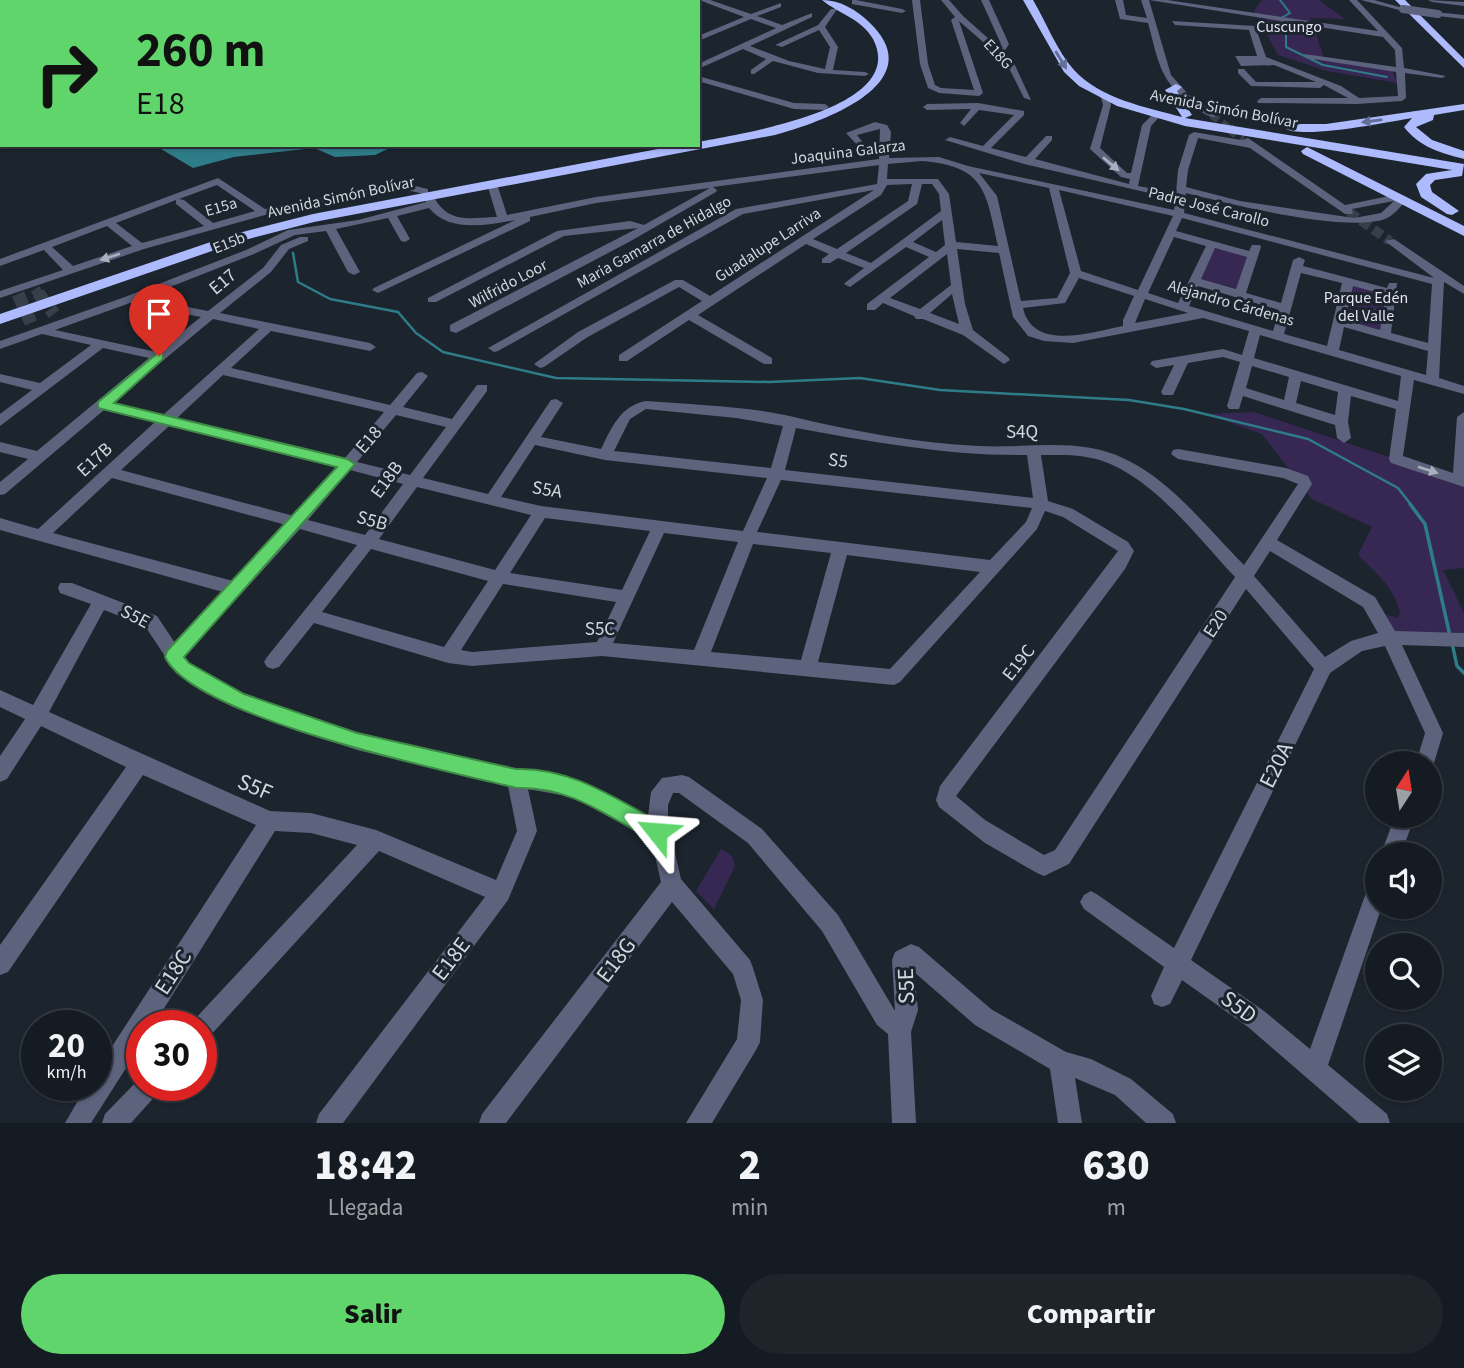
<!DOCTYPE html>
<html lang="es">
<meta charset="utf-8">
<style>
:root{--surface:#151b22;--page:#1e242a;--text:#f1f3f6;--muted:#9da1a5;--line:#343940;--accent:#5fd56b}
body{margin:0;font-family:"Source Sans 3",sans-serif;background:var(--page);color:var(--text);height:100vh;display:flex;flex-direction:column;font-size:26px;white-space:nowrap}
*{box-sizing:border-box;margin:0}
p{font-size:23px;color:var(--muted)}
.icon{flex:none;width:38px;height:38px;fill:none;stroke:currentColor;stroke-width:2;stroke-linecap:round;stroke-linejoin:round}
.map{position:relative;height:1123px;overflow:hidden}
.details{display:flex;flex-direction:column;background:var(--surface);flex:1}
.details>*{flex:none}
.guide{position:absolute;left:0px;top:0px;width:700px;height:147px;box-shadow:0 2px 5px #0004,0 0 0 2px var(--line);background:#5fd56b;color:#111;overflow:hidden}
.needle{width:46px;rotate:12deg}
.tools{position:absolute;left:1365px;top:751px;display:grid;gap:14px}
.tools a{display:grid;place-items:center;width:77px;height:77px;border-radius:50%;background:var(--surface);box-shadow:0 2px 5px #0004,0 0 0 2px var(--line);font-size:35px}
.speed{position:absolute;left:21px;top:1010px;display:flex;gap:14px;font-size:35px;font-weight:700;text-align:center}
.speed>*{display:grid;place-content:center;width:91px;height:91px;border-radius:50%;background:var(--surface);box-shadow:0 2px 5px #0004,0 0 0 2px var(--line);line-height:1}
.speed small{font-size:18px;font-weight:400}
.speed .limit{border:10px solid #d22;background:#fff;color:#111}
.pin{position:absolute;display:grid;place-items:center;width:60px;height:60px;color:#fff;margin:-72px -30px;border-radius:50% 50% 50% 0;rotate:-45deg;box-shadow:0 0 7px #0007}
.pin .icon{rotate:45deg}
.me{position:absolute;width:77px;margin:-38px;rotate:298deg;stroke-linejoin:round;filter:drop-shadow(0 0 5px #0008)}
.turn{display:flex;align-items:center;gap:24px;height:147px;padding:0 21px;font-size:32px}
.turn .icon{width:91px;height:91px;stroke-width:2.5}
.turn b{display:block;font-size:49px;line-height:60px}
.eta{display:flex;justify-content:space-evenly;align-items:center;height:119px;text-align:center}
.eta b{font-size:42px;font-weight:800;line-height:49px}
.action{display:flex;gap:14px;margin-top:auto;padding:14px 21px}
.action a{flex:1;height:80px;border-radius:42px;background:var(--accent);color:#111;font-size:28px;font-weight:800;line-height:80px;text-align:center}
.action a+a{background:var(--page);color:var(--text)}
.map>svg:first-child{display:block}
.green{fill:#362852}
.water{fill:#2f7c89}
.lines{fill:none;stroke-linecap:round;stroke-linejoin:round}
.stream-far2{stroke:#2f7c89;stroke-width:2}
.stream-far1{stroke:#2f7c89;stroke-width:2.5}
.stream{stroke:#2f7c89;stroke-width:3.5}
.minor-tunnel-far2{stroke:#373f49;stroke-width:8;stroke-dasharray:8 4.5;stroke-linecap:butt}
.minor-tunnel-far1{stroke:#373f49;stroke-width:10;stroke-dasharray:10 5;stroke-linecap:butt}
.minor-tunnel{stroke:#373f49;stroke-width:13;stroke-dasharray:13 7;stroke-linecap:butt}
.minor{fill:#5d627d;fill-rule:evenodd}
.highway{fill:#adbafd;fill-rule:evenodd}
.minor-bridge{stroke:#5d627d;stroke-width:8}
.oneway{fill:#646f96}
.oneway2{fill:#a9afbd}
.route{fill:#5fd56b;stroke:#3e8a46;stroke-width:2}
.labels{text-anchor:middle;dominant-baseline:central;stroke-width:6;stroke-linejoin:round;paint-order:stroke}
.far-park-label{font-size:16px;fill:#e5e0f2;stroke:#1c242e}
.far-street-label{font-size:16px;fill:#d2d8df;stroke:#1c242e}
.street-label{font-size:19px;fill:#d2d8df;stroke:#1c242e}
.near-street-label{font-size:23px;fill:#d2d8df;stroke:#1c242e}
</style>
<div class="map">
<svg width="1464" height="1123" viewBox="0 0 1464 1123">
<rect width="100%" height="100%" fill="#1c242e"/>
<!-- green -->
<path class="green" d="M1262,0H1319L1345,19L1310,18L1325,60L1392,71L1398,83L1327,71L1278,55L1254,11Z
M1208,247L1251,256L1238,289L1197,278Z
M1352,283L1388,293L1386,334L1343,321Z
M1254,412L1464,482V568L1443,570L1464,613V633L1391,632L1381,613L1398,618L1400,611C1391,584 1378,575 1358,555L1372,527L1312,499L1262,434L1206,414Z
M721,849L732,856L735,866L714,909L696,891Z"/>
<!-- water -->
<path class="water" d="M172,145H396L375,155L335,157L314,148L234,157L193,168L161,149Z"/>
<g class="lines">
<!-- stream-far2 -->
<path class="stream-far2" d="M1280,0L1290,13L1281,18L1286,33V47L1323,65L1387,77"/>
<!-- stream-far1 -->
<path class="stream-far1" d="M293,253L298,282L330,299L398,312L416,333L443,352L556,378L769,382L860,378L940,390L1129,400L1184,409L1308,439L1398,488L1412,506"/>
<!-- stream -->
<path class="stream" d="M1410,504L1425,524L1450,636
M1452,643L1457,666L1464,673"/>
<!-- minor-tunnel-far2 -->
<path class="minor-tunnel-far2" d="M1212,115L1231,130"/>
<!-- minor-tunnel-far1 -->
<path class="minor-tunnel-far1" d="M1229,128L1243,139
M1349,212L1390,241
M35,289L39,295"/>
<!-- minor-tunnel -->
<path class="minor-tunnel" d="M38,293L54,314
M18,294L31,323"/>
<!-- minor -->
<path class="minor" d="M140,0H153L138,2Z
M196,0H210L194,2Z
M446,0H457L444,2Z
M524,0H534L522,2Z
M699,0H710L751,14L781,3V7L757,16L782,25L812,13V17L750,46L789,61L825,69L830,47L819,30L782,47L775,45L818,25L831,9H837L825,27L838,47L833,70L865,72L869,74L865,76L818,73L773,61L754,74H751V70L766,59L743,49L698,69V64L776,28L751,19L698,41V36L744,17Z
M856,0L902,9L906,11L902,13L852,4V0Z
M912,0H920L928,64L935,85L941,88L974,90L951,20L955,17L941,0H949L963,16L999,48L1001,44L981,0H989L1009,44L1004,52L1013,61L1031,100L1024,98L1006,62L959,21L983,93L979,96L939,93L928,88L920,64Z
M1115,0H1123L1126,15L1147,18L1141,0H1149L1171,75L1189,95L1215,113V117C1207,117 1202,112 1196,108C1159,82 1159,63 1148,23L1120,19Z
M1149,0H1167L1378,31L1349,0H1357L1402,48L1404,68L1446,76L1442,78L1405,73L1406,98L1402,101L1357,104L1258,103L1257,101L1261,98H1348L1324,85L1320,88L1251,86L1238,73V69H1244L1256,82H1316L1274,65L1241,66L1235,56H1257L1249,30L1175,25L1172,21L1255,26L1266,57L1341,86L1359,98L1398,96L1396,72L1307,58L1304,54L1396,67L1395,50L1383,37Z
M1361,0H1374L1407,9L1403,11Z
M1428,0L1464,2V6L1432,2Z
M1435,12L1464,15V19L1438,16Z
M0,61H2L0,66Z
M698,76L794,103L825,104L829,107L825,110L794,109L698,81Z
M1105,94L1109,97L1111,105L1100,148L1127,173H1131L1142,125L1154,113L1161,115L1151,126L1138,186L1176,193L1178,170L1189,135L1194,132L1241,140L1248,138L1345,205L1399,194L1406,197V201C1400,207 1393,216 1385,219C1345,233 1230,204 1186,193L1184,213L1434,278L1385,241L1394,239L1464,286V294L1444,282L1439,378L1464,386V394L1414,380L1403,456L1453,473L1457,417L1464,412V487L1391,463L1389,459L1396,409L1351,396L1348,422L1351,438L1344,443L1337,438L1335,425L1243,396L1239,409H1229L1227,406L1240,362L1223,357L1188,363L1173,395H1163L1161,392L1174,365L1156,368L1150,364L1152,361L1223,349L1242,355L1249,331L1203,318L1073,343L1044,341L1028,336L1013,317L999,253L957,249L965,304L973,330L1008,357L1010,360L1004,364L963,335L923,319H916L914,316L883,303L875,310H867V304L929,257L906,247L850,287L844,284L846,282L864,268L838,258L830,263H822V259L829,254L806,244L698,315L772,358V364H764L689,320L627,361H619V355L702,301L679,287L586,338L544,367L540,368L534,364L578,332L675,280H683L710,296L874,190L743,214L498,351L494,352L488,348L736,209L877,184L879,165L713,187L717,190L716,192L629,242L456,333L450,331V325L638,228L564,236L436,302H428V298L557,231L630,221L644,225L710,188L596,203L530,217V221L378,293L372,290L374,288L515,220C488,225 449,233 429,208L397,216L410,239L405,242L401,241L388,218L336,229L360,272L354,275L348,272L326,231L295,235L254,254L142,298L208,311L263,268L281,245L300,237H308V241L289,249L271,272L220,313L370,343L376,347L370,351L271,331L231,368L390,405L417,373L422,372L428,376L403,407L452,419L477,385H487V391L423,478L488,494L551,400L556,399L563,403L541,437L601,449C612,427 620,406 646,401C695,405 747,406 794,417C852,431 917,443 978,446C1027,449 1079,436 1125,459C1172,481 1208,529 1244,565L1298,484L1283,478L1178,459L1171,454L1173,450L1178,449L1286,468L1308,476L1312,484L1277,540L1375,597L1395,631L1464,633V647L1402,645L1443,733L1434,763L1430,770V763H1416L1425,733L1385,646L1362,651L1330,673L1191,960L1264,1011L1310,1049L1367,890L1370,883L1377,880V906H1382L1328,1065L1387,1114L1390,1123H1359L1248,1027L1182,980L1170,1004L1162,1007L1154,1004L1151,996L1164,967L1084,909L1080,902L1084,895L1091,891L1098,895L1174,948L1314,669L1246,589L1069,864L1044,876L1037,873L985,843L939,807L936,800L940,786L1118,551L1063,517L1045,511L1037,529L900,682L894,685L602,656L472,666L448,663L314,623L279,667L273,669L267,667L264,662L267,657L357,545L300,529L184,657L188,663L244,695L357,732L516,770C566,772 606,793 648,816L651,792L662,778L682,775L689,777L762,829L838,915L895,1011L892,960L895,952L911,944L919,947L991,1009L1066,1052L1091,1059L1131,1079L1173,1114L1176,1123H1146L1115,1095L1075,1078L1082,1123H1058L1050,1069L975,1025L914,972L918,1010L911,1032L916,1123H892L888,1034L877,1025L822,931L748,843L679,793H673L668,805V822L681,879L750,960L753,968L763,1000L760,1042L756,1050L712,1123H686L737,1039L741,1000L733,974L672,902L506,1123H479L482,1114L661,882L651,839L572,797L528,789L537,831L508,900L343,1123H316L319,1114L485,897L379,851L209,1037L201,1040V1026H191L193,1021L357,845L311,833L275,831L153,1026H142V1043L91,1123H65L87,1085H96V1071L256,825L143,775L8,972L0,975V945L126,767L41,726L7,779L0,782V756L25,719L0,707V690L33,705L91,604L60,593L58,588L60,583H72L157,616L175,643L223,592L0,530V518L38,529L155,422L104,410L5,494L0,495V482L28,459L0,452V442L37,451L149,358L103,348L0,426V414L32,390L0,382V374L40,383L91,345L42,334L0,349V341L125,297L246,250L288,230L358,220L426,202L424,194L398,188L265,215L144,249L0,298V291L63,270L44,250L0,266V259L218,178L265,209L398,182L428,189V193L432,194C447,222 464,219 493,217H497L487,184L492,181L497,184L507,215L596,197L879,159L880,129L857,135L865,145L860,148L846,133L875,122L887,125L891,132L889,158L939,157L968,166L1174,210L1175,199L1024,164L945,140L950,137L983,146L1014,115L979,110L964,126L960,123L971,109L927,110L923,107L927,104L978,103L1024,111V115L991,148L1026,157L1046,136H1052V140L1035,159L1129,184L1130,179L1121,177L1090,149L1103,105L1101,97ZM1198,138L1250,148L1345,214H1353L1352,209L1394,201L1381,213L1354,218L1240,201L1186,187L1188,170ZM922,161C986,166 986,193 998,246L956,242L949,194L938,179H887L888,164ZM979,173L1049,188L1070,273L1057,298L1021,301L997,196ZM912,184L908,201L837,249L813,239L881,195L887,185ZM922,184H932L939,194L941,211L871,263L846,253L917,204ZM217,185L255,211L213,223L184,200L179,199ZM1059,190L1173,216L1138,290L1081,271ZM176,200V204L204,226L142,243L116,223ZM1182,218L1432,284L1428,343L1391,333L1397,283H1389L1387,288L1303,266L1305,260L1299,257L1293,260L1281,303L1246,293L1261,247L1260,245H1252L1249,251L1176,231ZM942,220L945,245L936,252L913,242ZM107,226L132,246L73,266L52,247ZM1174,237L1206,246L1178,303L1148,293ZM1215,248L1247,257L1236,289L1201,279ZM947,254L951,285L920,309L890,298ZM1301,273L1342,283L1327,346L1284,334ZM1079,278L1134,296L1123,320V326C1092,332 1033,352 1023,308L1065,303ZM1198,286L1279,310L1273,331L1189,306ZM1353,286L1386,295L1380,330L1345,320ZM952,294L959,324L930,313ZM1145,299L1188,313L1135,323ZM130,303L201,317L157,352L55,330ZM213,319L259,329L163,415L112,403ZM1344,327L1428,351L1426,375L1339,350ZM1260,335L1401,376L1398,401L1254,358ZM1252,366L1289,377L1284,400L1246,388ZM223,375L384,412L344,459L177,418ZM1301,381L1338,392L1335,415L1296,403ZM646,409L736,418L783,426L771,468L614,451L630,419ZM396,415L446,427L410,475L357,462ZM169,426L336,467L294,516L121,470ZM796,428C873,442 949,456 1027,455L1033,498L785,470ZM535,445L605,460L767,478L743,531L541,506L501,497ZM1041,455C1060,455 1078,454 1096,459C1151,474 1197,537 1235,577L1055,850L1044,855L985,820L956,796L1125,569L1134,551L1128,542L1073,509L1048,501ZM350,470L403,484L365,535L308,520ZM112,478L286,525L233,581L53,533ZM781,480L1032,508L1026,522L990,560L757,532ZM417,487L531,515L495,570L379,539ZM545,518L650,531L622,590L510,573ZM664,533L738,542L694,650L613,643ZM753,544L831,553L801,660L711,652ZM371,549L488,581L444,647L322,612ZM1270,551L1363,607L1378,633L1351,641L1325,657L1254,576ZM847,555L980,572L890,669L818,662ZM503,584L616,602L597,642L472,652L461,650ZM104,610L145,626L176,673L233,707L357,750L508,786L517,831L496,880L376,830L311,813L270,811L49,712Z
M1395,816H1415L1401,854H1381Z
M142,1076V1085H162L158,1093L131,1123H102L105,1114Z"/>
<!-- highway -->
<path class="highway" d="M822,0C840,0 857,10 870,23C933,84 820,123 775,135L314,222L241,241L0,324V314L231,235L313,214L679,145H698V142C737,134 910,110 873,39C862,19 839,14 822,0Z
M1023,0H1033C1046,22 1057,51 1074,70C1101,99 1145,107 1182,117L1165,90L1176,84L1182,87L1177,91L1192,115L1185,118L1464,164L1462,176L1435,180L1430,185L1432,192L1459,211L1452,215L1447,214L1421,197L1416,184L1426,174L1452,170L1185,126L1117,106L1079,86L1064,72Z
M1395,0H1405L1464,59V68Z
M1464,104V110L1434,115L1433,120L1416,127L1432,140L1464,151V159C1441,153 1419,147 1404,127L1412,118C1388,122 1301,140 1284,128L1290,124H1326Z
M1307,147L1464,226V236L1303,154L1301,151Z"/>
<!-- minor-bridge -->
<path class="minor-bridge" d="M1403,9L1438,14"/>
</g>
<!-- one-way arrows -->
<defs><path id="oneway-solid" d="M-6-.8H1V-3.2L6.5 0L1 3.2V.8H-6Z" transform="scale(1.75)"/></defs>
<g class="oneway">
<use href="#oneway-solid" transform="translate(1061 60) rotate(58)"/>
<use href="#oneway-solid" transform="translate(1372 121) rotate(172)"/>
</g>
<g class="oneway2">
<use href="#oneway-solid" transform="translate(1111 164) rotate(40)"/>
<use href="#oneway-solid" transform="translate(110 257) rotate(162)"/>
<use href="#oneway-solid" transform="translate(1428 470) rotate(18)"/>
</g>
<!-- route -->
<path class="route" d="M159,352L163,354V359L114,403L347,459L355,464L184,657L189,663L244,694L357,733L516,769C572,767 617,800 665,825L668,832L665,839L657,842L650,839C606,815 569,786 516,788C447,771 194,718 165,657L167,651L337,467L98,408V402Z"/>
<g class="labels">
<!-- far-park labels -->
<g class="far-park-label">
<text x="1289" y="27">Cuscungo</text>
<text x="1366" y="298">Parque Edén<tspan x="1366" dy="18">del Valle</tspan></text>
</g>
<!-- far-street labels -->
<g class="far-street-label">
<text transform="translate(998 54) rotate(47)">E18G</text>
<text transform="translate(1224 109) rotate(11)">Avenida Simón Bolívar</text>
<text transform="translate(848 152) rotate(-7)">Joaquina Galarza</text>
<text transform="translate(341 197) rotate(-12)">Avenida Simón Bolívar</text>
<text transform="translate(221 207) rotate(-16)">E15a</text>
<text transform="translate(1209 207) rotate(14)">Padre José Carollo</text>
<text transform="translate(654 242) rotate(-29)">Maria Gamarra de Hidalgo</text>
<text transform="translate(229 243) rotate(-22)">E15b</text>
<text transform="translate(768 245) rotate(-33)">Guadalupe Larriva</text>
<text transform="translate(508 284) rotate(-28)">Wilfrido Loor</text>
<text transform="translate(1231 303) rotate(16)">Alejandro Cárdenas</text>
</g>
<!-- street labels -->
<g class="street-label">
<text transform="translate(223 282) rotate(-40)">E17</text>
<text x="1022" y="432">S4Q</text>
<text transform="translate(369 440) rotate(-49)">E18</text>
<text transform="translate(95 460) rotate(-43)">E17B</text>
<text transform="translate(838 461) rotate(7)">S5</text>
<text transform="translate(387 480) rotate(-54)">E18B</text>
<text transform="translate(547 490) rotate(9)">S5A</text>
<text transform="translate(372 521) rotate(15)">S5B</text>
<text transform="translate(135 617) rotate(28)">S5E</text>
<text transform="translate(1216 624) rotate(-57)">E20</text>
<text x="600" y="629">S5C</text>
<text transform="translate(1019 663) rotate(-52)">E19C</text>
</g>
<!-- near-street labels -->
<g class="near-street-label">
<text transform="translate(1276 765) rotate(-64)">E20A</text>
<text transform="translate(255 787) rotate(23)">S5F</text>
<text transform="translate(451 959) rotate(-53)">E18E</text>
<text transform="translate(616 960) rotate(-53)">E18G</text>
<text transform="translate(173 972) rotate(-57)">E18C</text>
<text transform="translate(906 986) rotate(-92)">S5E</text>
<text transform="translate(1239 1007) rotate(37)">S5D</text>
</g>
</g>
</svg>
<div class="tools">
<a><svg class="needle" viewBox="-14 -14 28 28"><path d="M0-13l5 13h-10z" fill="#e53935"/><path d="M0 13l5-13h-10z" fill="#9da1a5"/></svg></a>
<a><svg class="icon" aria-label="sound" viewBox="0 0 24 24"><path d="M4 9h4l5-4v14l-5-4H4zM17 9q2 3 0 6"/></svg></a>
<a><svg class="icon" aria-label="search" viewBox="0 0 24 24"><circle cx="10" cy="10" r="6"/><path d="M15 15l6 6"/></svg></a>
<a><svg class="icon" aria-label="layers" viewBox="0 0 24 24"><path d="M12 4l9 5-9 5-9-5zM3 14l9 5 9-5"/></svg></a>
</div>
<div class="speed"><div>20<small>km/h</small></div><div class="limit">30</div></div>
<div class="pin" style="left:159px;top:356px;background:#d93025"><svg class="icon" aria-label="arrive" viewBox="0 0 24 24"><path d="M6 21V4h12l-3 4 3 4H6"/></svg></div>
<svg class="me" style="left:657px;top:832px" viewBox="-20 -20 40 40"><path d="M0-17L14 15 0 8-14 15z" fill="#5fd56b" stroke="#fff" stroke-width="4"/></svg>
<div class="guide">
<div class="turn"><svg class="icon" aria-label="right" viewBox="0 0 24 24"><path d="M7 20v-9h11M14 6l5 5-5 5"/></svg><div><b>260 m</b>E18</div></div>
</div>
</div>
<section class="details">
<div class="eta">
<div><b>18:42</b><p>Llegada</p></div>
<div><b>2</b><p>min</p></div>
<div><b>630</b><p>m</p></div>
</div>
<div class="action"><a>Salir</a><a>Compartir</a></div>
</section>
